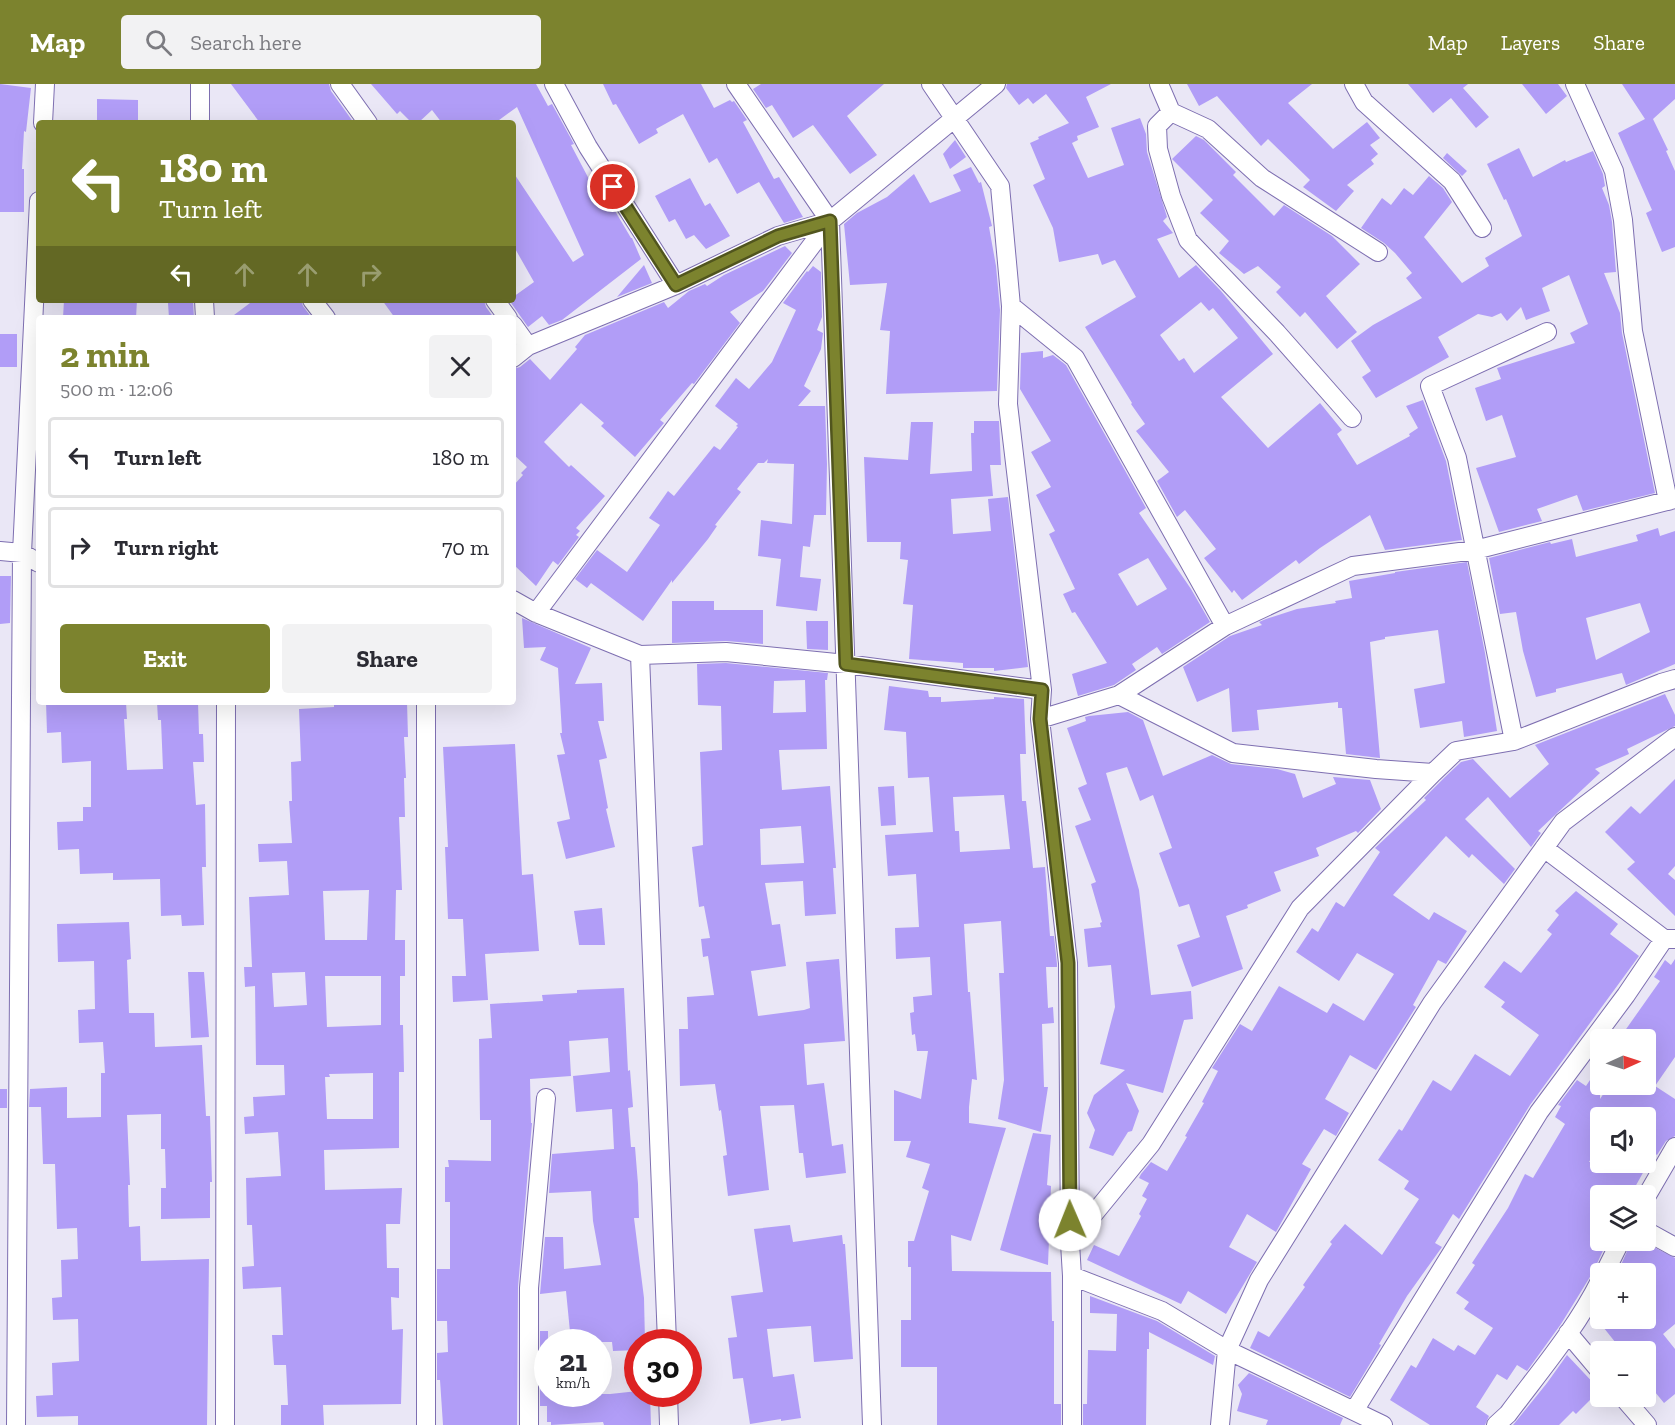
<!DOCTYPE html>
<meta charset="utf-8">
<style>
:root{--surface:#fff;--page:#f2f2f3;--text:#2b2b33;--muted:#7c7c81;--line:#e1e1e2;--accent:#7c832e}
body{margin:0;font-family:"Zilla Slab",serif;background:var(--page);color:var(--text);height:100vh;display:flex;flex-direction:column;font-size:22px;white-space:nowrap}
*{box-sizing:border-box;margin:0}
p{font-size:20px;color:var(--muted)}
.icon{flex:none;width:33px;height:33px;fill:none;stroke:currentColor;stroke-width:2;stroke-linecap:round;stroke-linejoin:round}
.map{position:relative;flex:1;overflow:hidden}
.sheet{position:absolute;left:36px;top:231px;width:480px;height:390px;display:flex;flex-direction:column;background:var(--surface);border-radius:6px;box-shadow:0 6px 24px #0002}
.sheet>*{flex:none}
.banner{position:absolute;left:36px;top:36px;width:480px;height:183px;border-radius:6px;box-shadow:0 6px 24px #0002;background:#7c832e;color:#fff;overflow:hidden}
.needle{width:39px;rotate:87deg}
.buttons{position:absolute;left:1590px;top:945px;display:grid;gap:12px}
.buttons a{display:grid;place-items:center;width:66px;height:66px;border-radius:6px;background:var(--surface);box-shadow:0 6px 24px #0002;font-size:30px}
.speed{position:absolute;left:534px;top:1245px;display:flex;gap:12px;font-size:30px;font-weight:700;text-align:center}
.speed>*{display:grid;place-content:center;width:78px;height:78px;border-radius:50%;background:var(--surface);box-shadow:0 6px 24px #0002;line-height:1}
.speed small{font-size:15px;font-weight:400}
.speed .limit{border:9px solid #d22;background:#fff;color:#111}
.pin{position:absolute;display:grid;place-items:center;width:51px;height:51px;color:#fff;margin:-26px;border:3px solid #fff;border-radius:50%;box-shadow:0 2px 6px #0007}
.me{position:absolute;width:66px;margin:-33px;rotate:359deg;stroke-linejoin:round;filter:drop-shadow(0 0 4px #0008)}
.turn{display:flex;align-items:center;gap:21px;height:126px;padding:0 24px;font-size:27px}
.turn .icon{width:78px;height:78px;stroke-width:2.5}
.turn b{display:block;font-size:42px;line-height:51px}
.lanes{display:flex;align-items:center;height:57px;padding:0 24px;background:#0003;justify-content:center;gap:30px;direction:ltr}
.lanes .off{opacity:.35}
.round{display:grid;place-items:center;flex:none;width:63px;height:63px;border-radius:6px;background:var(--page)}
.overview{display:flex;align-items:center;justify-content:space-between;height:102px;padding:0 24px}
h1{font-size:36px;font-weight:700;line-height:45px;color:var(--accent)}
.button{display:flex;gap:12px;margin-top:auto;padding:12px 24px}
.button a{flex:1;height:69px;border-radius:6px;background:var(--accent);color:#fff;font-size:24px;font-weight:700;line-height:69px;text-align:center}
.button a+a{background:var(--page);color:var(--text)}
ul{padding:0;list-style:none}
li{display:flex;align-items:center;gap:18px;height:81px;margin:0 12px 9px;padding:0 12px;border:3px solid var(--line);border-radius:6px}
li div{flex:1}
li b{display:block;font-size:22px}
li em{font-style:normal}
header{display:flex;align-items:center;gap:36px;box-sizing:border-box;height:84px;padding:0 30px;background:var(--accent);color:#fff}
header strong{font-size:28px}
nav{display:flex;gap:33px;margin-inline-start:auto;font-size:21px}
.search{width:420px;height:54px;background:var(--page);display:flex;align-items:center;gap:15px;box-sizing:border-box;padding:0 21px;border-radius:6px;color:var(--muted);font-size:22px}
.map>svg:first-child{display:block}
.building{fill:#b19df7;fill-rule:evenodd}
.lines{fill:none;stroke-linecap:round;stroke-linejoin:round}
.minor-casing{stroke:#7e6fb1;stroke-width:20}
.minor{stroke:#fff;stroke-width:18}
.route-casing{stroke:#51551e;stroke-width:15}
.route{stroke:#7c832e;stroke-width:10}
</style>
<header>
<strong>Map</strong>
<div class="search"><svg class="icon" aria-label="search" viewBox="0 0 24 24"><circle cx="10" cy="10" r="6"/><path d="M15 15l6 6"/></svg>Search here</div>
<nav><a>Map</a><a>Layers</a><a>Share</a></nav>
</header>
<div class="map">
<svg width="1675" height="1341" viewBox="0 0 1675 1341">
<rect width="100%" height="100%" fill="#eae7f6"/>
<!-- building -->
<path class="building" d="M0,0L31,4L26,48L24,47L22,85H24V128H0Z
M231,0H329L331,7L354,39H260Z
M371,0H536L548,22L552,20L574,60L571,61L601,118L608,115L631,154H632L641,175L562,236L549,241L542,232L528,243L509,216H513V213L534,198L513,161V88L573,178L584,171L517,23L495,39H442L432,26L418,39H412L400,27L397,30Z
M603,0H701L714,24L730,16L732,18L734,17L747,36L743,38L774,95L779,93L803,133L784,139L759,98L737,110L717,74L709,79L683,30L656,45L658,49L639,60L616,20L613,21Z
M761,0H884L847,32L877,71L850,90L813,41L793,54L772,21L766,24L753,5Z
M1007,0H1111L1086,13L1099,43L1077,52L1078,56L1072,59L1088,94L1124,81L1111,44L1140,34L1146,50L1147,68L1167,133L1163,137L1173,149L1157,155L1179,194L1196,181L1221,207L1273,270L1221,313L1268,364L1320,319L1342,346L1337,350L1357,381L1410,352L1409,350L1418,344L1406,322L1423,316L1446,377L1462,456L1385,466L1370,431L1320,464L1299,480L1296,476L1242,516L1234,506L1232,509L1204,474L1216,465L1185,426L1177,433L1157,397L1169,388L1136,347L1145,340L1131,320L1132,319L1085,243L1136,213L1115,176L1102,181L1098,170L1059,178L1053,144L1033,101L1045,95L1030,59L1039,55L1038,53L1069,39L1046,10L1033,20L1028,14L1019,21L1006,4ZM1201,218L1209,227L1213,224L1238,254L1194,289L1184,274L1179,277L1160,251Z
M1187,0H1312L1288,19L1333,65L1367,38L1380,54L1370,61L1378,70L1371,76L1374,80L1347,101L1354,107L1336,127L1303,103L1310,96L1268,55L1261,62L1217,12L1199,22Z
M1408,0H1468L1463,4L1489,33L1476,44L1451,14L1433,29Z
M1522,0H1558L1567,12L1546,30Z
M1622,0H1675V15L1653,35L1668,66L1666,67L1675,87V163L1662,168L1646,129L1652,126L1618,49L1645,35Z
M97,15L138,16V39H97Z
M1196,52L1204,56L1236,88L1233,91L1274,132L1284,121L1332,152L1360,180L1326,212L1357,248L1337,265L1305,228L1300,233L1276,208L1281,203L1258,182L1244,190L1219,169L1229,157L1200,129L1213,116L1172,75Z
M955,56L966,73L950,85L943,70Z
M1519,64L1533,93L1565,76L1566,78L1593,67L1603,90L1605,102L1602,104L1609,121L1612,138L1616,188L1604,189L1620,229L1622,249L1655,409L1583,427L1577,411L1537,425L1542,437L1499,448L1476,384L1516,373L1502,331L1486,337L1475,304L1501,295L1497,284L1575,259L1570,249L1588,240L1569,191L1542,204L1550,227L1526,236L1521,223L1507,237L1501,229L1492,233L1478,230L1438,253L1449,273L1376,314L1362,293L1371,287L1351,257L1373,241L1422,214L1406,194L1412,189L1395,169L1384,159L1361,144L1382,114L1391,121L1404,104L1413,111L1429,92L1443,104L1452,118L1424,153L1462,199L1489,182L1485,174L1522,152L1506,115L1504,116L1487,80Z
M1447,69L1467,87L1462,92L1443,74Z
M971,83L979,99L981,98L992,142L989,143L996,182L1000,226L997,307L886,310L890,247L880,246L887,199L850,201L844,140L857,129L887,113L914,90L930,119L961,107L953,91Z
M690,94L705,122L710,119L730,152L706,165L694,151L686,155L675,135L669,138L655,112Z
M785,162L792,169L763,207L730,228L740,239L694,300L692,299L660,336L664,339L635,373L601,342L604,339L581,319L544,358L569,383L571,381L605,412L576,444L580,447L576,451L579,453L558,481L553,477L536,502L513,480V402L523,391L521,389L527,383L513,370V285L520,283L530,275L550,296L577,265L575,263L585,251L664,218L668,224L689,207L705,200L707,202L724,191Z
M644,181L652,199L617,213Z
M813,182L821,188L822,233L817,246L823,249L821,265L804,302L811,307L798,322H825L827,380L826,431H814L810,463L803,462L800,493L821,495L817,527L776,522L781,475L758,472L761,436L792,440L794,380L767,379L768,375L764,379H758L737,405L741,408L715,441L717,442L708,455L672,499V496L643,537L591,499L587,504L575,495L597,466L627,488L660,441L649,434L668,407L674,412L714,362L720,366L738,343L736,342L738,340L715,322L736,294L749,305L772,278L796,226L783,219L807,187L808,188Z
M64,216H137L136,234H63Z
M254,216H301L303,222L312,234H230Z
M382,216H484L486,223L494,234H395Z
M193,217L194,234H169L168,219Z
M0,250H17V283H0Z
M1043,267V274L1053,271L1066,281L1146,424L1139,429L1191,505L1210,538L1162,570L1157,563L1132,580L1136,586L1114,601L1078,612L1072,590L1107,579L1075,528L1072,529L1063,510L1075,505L1049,450L1055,447L1036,411L1051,403L1031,368L1051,357L1020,305L1021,269ZM1148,474L1167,505L1137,522L1118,490Z
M974,337H999L1001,381H990L993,412L951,415L953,450L991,447L988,415L1008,413L1028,583L994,587V584H963V579L909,575L913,521L903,520L908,476L900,475L901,458H867L864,373L908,376L911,338H933L930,390L972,387L971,349H974Z
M1658,444L1660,452L1675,447V580L1626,601L1622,589L1556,605V608L1536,613L1523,567L1516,528L1500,530L1489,474L1550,458L1551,460L1572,455L1576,473L1638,457L1636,451ZM1640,519L1650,548L1596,576L1586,534Z
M1467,478L1485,569L1497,647L1464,653L1462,637L1420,644L1414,605L1445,599L1438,546L1385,553V555L1370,558L1380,674L1346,670L1342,624H1338V618L1257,626L1259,646L1232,648L1229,604L1197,618L1183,583L1230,552L1262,541L1259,538L1266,535L1297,525L1336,519L1335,517L1352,514L1349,497L1395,489V488Z
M0,492H11L10,539L0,540Z
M672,517H714V526H763V560L726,557L672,559Z
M522,534L591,564L575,600L602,599L604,637H598L607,674L599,676L608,724L606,725L615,763L566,775L557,738L570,735L557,671L565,670L560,649H562L558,584L540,576L546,563L524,564Z
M806,537H828V566L807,565Z
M726,579L828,589L827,596H825L827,665L779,666L782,706L830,702L836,784H833L836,830L805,832L803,797L765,799L772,841L780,840L786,882L751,887L758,932L804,926L810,924L806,878L839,875L845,957L804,960L807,1001L824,999L832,1062L843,1060L846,1089L806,1094L803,1069H799L794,1021L760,1022L769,1106L728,1112L723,1072L727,1071L721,1026L719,1027L715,1000L680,1002L679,945H688L687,913L714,911L708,872L703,873L701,855L710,854L704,822L699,823L692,763L703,761L700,668L722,666L721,622L698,621L697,580ZM805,596L806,628L773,629L774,597ZM801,742L804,779L761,781L760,745Z
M889,602L928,607L929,613H941V618L994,615V613L1024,615L1026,670H1020L1022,717H1026L1033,784L1045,783L1050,852H1054L1057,880V883H1046L1048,924L1053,923L1054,939L1042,940L1044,1003H1048L1041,1048L998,1035L1004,996L999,889H1004L1001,837L964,840L968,908H970L977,996L972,995L969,1023V1039L1006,1044L971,1157L951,1151L952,1187L1051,1188L1052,1237H1054V1320H1061V1341H937V1283H901V1236H911V1183H908V1157H914L929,1107L922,1104L930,1080L906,1073L911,1057H894V1006L921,1015L928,967H917L915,950L912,951L910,929L914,928L913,913L932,911L930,873L896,875L895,844L919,843L916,790L888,792L885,751L933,748L929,693L908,694L906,648L884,646ZM1004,711L1010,765L960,768L959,747H955L953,713Z
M1665,610L1675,631V642L1627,665L1629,670L1595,685L1600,689L1538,747L1541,749L1531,763L1488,713L1465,735L1515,785L1504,800L1472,770L1469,774L1446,752L1393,811L1429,836L1434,828L1467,847L1446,880L1438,876L1413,921L1416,923L1376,986L1350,971L1325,1015L1349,1029L1336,1052L1324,1045L1302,1080L1311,1085L1276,1148L1247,1130L1229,1163L1257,1178L1226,1230L1188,1207L1181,1220L1087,1176L1094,1161L1119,1172L1141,1132L1139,1130L1147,1115L1142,1112L1149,1099L1139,1094L1141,1090L1151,1078L1167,1087L1187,1053L1185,1052L1204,1019L1202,1018L1218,987L1212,984L1240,940L1252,947L1279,902L1327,929L1333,919L1364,937L1394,890L1357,869L1339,897L1296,868L1312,844L1318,848L1336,818L1344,823L1380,768L1375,764L1426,716L1424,714L1445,693L1461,678L1473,675L1510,714L1549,680L1535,661Z
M46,618H126L127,635H124L127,686L163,685L161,636H158L157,618H198L199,650H203L204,678H193L196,721L205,720L206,783H202L204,841L182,842L181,831L161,832L160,795L113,796V789L80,790L79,765L58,766L57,738L83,737V723H91V677L62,679L61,648L47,649Z
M334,618H407L408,653H404L406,694H404L405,733H399L402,806H396L395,856H405V892H400V941H403L404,988H399V1064L324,1066L325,1106L402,1104L400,1140H386L387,1184H399V1214L391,1213L392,1246L403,1245L401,1320L323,1321L324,1341H281V1321H288L286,1281H274L272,1251H283L281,1203L243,1205L242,1183L254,1182L252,1141H247L246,1094L281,1092L278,1048L245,1050L244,1033L254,1032L253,1013L285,1011L284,981H256L255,902L245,903L244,883H252L249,813L289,811L287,777L259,778L258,760L292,759L289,717H292L291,678L301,677L299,625L334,623ZM369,806L367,856H325L323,807ZM305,888L307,921L274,923L272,889ZM325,892H381V941L327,943ZM373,989V1035H327L325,993H330L329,990Z
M1128,628L1143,636L1163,692L1212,671L1231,680L1277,685L1295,690L1303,714L1336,700L1333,693L1370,696L1381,725L1358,749L1356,747L1316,764L1319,772L1274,788L1281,807L1247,821L1248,824L1226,832L1243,885L1192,903L1177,861L1200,853L1189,820L1179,823L1159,769L1172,764L1153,711L1140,717L1127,683L1106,689L1139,806L1151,911L1191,907L1193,935L1184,936L1163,1009L1126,999L1139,1027L1132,1047L1128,1048L1113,1072L1089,1064L1095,1046L1087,1029L1094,1011L1125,986L1100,980L1115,923L1111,881L1088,883L1084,845L1101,843L1100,839L1102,838L1091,800L1096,798L1075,742L1091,736L1078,704L1087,700L1067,644L1086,637L1085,633L1089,632Z
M515,660L522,791L533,790L539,867L485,870L488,916L453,918L452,892H466L463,835H448L445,763H448L443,663Z
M1675,695V782L1668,790L1675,796V832L1627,785L1635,778L1605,748L1631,722L1640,730Z
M894,702L896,741L881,742L878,703Z
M1576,807L1618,840L1610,850L1639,872L1530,1021L1459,1135L1453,1130L1435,1159L1442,1163L1407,1212L1379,1260L1381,1261L1380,1263L1350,1313L1250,1264L1258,1247L1269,1253L1305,1203L1303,1201L1332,1160L1330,1158L1345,1140L1382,1171L1419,1115L1404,1105L1409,1097L1378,1076L1399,1045L1402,1047L1433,996L1451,1007L1475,970L1510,992L1539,951L1501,923L1505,918L1484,903L1504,877L1521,889L1552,850L1547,846L1559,831L1555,827Z
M602,824L605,861H579L574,827Z
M129,838L131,875L127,876L129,929H154L155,963L202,961L206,1032H210L212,1098H210V1134L161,1135V1104H166L165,1065H161V1030L127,1031L130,1101H128L129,1143L140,1142L141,1177L209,1175L207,1341H78V1332L37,1333L36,1312L53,1311L52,1279L79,1277L78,1235L53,1236L52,1214L62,1213L61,1176L78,1175L77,1144L57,1145L55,1080H43L41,1023H29L30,1005L67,1003V1034L101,1033V989H105L103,958L79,959L78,926L95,925L94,877L58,878L57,840Z
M1675,875V973L1655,1002L1675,1015V1052L1666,1057L1657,1071L1646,1063V1034H1600V1061L1589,1078H1649L1630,1112H1600V1156H1608L1593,1188L1561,1240L1527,1287L1517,1281L1507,1296L1497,1290L1476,1323L1489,1332L1485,1341H1430L1390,1316L1411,1281L1416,1284L1433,1254L1454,1267L1458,1261L1475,1271L1493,1244L1464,1225L1469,1218L1456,1209L1475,1181L1472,1179L1508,1124L1525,1090L1533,1094L1565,1040L1555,1033L1561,1022L1558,1021L1577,996L1586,1002L1600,981V1015L1610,1000H1646V956H1634L1624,948L1660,897L1654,893L1665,876L1671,881Z
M188,888H204L209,953L191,954Z
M624,904L628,987L630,986L633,1023L628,1024L631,1063H635L638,1100L639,1134H634L644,1214L645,1258H638V1266L613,1267L612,1258H571L566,1207L540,1210L545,1153H563L564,1185L601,1181L593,1137L591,1107L549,1109L552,1070L614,1065L612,1025L576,1028L573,992L610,988L608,954L569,957L571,992L530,995L531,1039H532L518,1203L517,1341H443L440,1296H437V1269L448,1268L447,1237H437V1185H450V1118H445V1083H449L448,1076L491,1077V1036H480L479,955L492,954L490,920L543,917L542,911L577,909V906Z
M0,1005H7V1024H0Z
M1033,1049L1051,1051L1047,1101L1051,1102L1048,1181L1000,1166Z
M790,1141L793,1158L842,1151L843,1160H845L853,1275L814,1278L811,1242L767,1245L773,1293L794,1290L801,1334L781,1337V1335L750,1340L743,1294L733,1295L728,1254L737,1253L731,1212L763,1208L754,1145Z
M1632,1156H1640L1675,1174V1240L1663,1250L1675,1265V1310L1664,1319L1646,1297V1268H1623L1596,1234H1646V1190H1617Z
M1090,1212L1157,1237L1215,1272L1213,1281L1149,1248V1265H1147L1146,1341H1083V1320H1087L1088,1266L1116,1267L1117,1230L1090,1229Z
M540,1247H548V1312V1310H610L638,1307V1310H650L651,1341H604L603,1338L551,1341V1338H547V1322H540Z
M1567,1271L1600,1306L1576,1330L1573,1327L1559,1341H1513L1547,1299Z
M1249,1289L1343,1334L1340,1341H1266L1268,1336L1237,1327L1242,1310L1238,1301Z"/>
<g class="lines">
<!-- minor casing -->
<g class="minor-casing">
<path id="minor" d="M340,0L368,39
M554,0L588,63L676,201
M736,0L830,137L872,1341
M931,0L1000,102L1011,222L1008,320L1042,606
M1159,0L1171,28L1208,45L1262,94L1378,168
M1354,0L1364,18L1452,97L1482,144
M1575,0L1614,87L1623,136L1633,247L1668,417
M1171,28L1157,42L1158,65L1171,112L1188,156L1277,249L1352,334
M43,39L45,0
M200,39V0
M204,216L205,234
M312,216L326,234
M495,216L508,234
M1011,222L1075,274L1225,542
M513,241L528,262
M513,274L528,262L676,201L778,152L830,137L996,0
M0,467L22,469L39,479
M513,516L536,529L640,571L726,568L846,580L1042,606L1040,635L1068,879L1070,1159L1072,1192V1341
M536,529L830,137
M640,571L667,1258
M1119,611L1225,542L1353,482L1475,466L1675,415
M426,618V1341
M1040,635L1119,611L1233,669L1376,685L1433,689L1456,667L1514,657L1661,599L1675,595
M1514,657L1457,374L1430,302L1547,248
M1544,764L1664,855H1675
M1646,1113L1675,1063
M1646,1147L1675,1163
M1070,1159L1151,1060L1300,824L1433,689
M1604,1190L1621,1156
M1072,1192L1162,1227L1227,1266L1383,1341
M1568,1249L1600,1287
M668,1310L669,1341
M1622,1312L1647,1341
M1354,1327L1539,1028L1626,911L1664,855
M16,1341L22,469L39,117
M225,1341L226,618
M529,1341V1204L546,1014
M1220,1341L1227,1266L1259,1196L1432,919L1563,738L1675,653
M1496,1341L1508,1330C1540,1287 1576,1245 1600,1197"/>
</g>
<!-- minor -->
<use href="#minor" class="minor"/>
</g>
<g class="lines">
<!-- route casing -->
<g class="route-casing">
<path id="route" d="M613,103L676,201L778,152L830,137L846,580L1042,606L1040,635L1068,879L1070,1136"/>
</g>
<!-- route -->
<use href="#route" class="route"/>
</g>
</svg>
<div class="buttons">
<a><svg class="needle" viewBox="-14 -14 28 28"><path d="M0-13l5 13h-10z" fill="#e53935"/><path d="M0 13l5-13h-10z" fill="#7c7c81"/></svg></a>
<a><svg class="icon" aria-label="sound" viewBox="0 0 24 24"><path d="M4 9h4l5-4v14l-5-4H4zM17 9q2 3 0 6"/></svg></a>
<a><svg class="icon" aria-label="layers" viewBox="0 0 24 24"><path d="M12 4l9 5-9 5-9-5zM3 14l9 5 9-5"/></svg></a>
<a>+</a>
<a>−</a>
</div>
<div class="speed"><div>21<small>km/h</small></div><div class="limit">30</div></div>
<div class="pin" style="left:613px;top:103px;background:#d93025"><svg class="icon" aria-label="arrive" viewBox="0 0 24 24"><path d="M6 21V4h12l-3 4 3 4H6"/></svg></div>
<svg class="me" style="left:1070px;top:1136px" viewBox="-20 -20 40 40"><circle r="19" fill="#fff"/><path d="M0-13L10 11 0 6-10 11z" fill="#7c832e"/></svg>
<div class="banner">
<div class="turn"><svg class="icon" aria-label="left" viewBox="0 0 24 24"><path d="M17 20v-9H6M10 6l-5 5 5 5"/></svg><div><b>180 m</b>Turn left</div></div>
<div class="lanes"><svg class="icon" aria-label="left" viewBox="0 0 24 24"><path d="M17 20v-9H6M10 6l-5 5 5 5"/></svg><svg class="icon off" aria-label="ahead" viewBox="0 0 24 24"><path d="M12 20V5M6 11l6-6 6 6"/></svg><svg class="icon off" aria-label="ahead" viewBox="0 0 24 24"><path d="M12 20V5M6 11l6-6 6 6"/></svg><svg class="icon off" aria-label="right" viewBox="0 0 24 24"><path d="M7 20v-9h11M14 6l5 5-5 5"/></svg></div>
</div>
<section class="sheet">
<div class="overview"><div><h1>2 min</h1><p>500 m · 12:06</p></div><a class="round"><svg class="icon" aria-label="close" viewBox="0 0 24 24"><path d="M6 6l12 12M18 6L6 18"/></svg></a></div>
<ul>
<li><svg class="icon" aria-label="left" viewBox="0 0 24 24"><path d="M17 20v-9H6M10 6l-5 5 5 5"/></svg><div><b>Turn left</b></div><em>180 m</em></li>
<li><svg class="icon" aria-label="right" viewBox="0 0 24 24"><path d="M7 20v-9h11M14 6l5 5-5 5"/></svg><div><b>Turn right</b></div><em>70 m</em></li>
</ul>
<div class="button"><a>Exit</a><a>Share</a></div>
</section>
</div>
